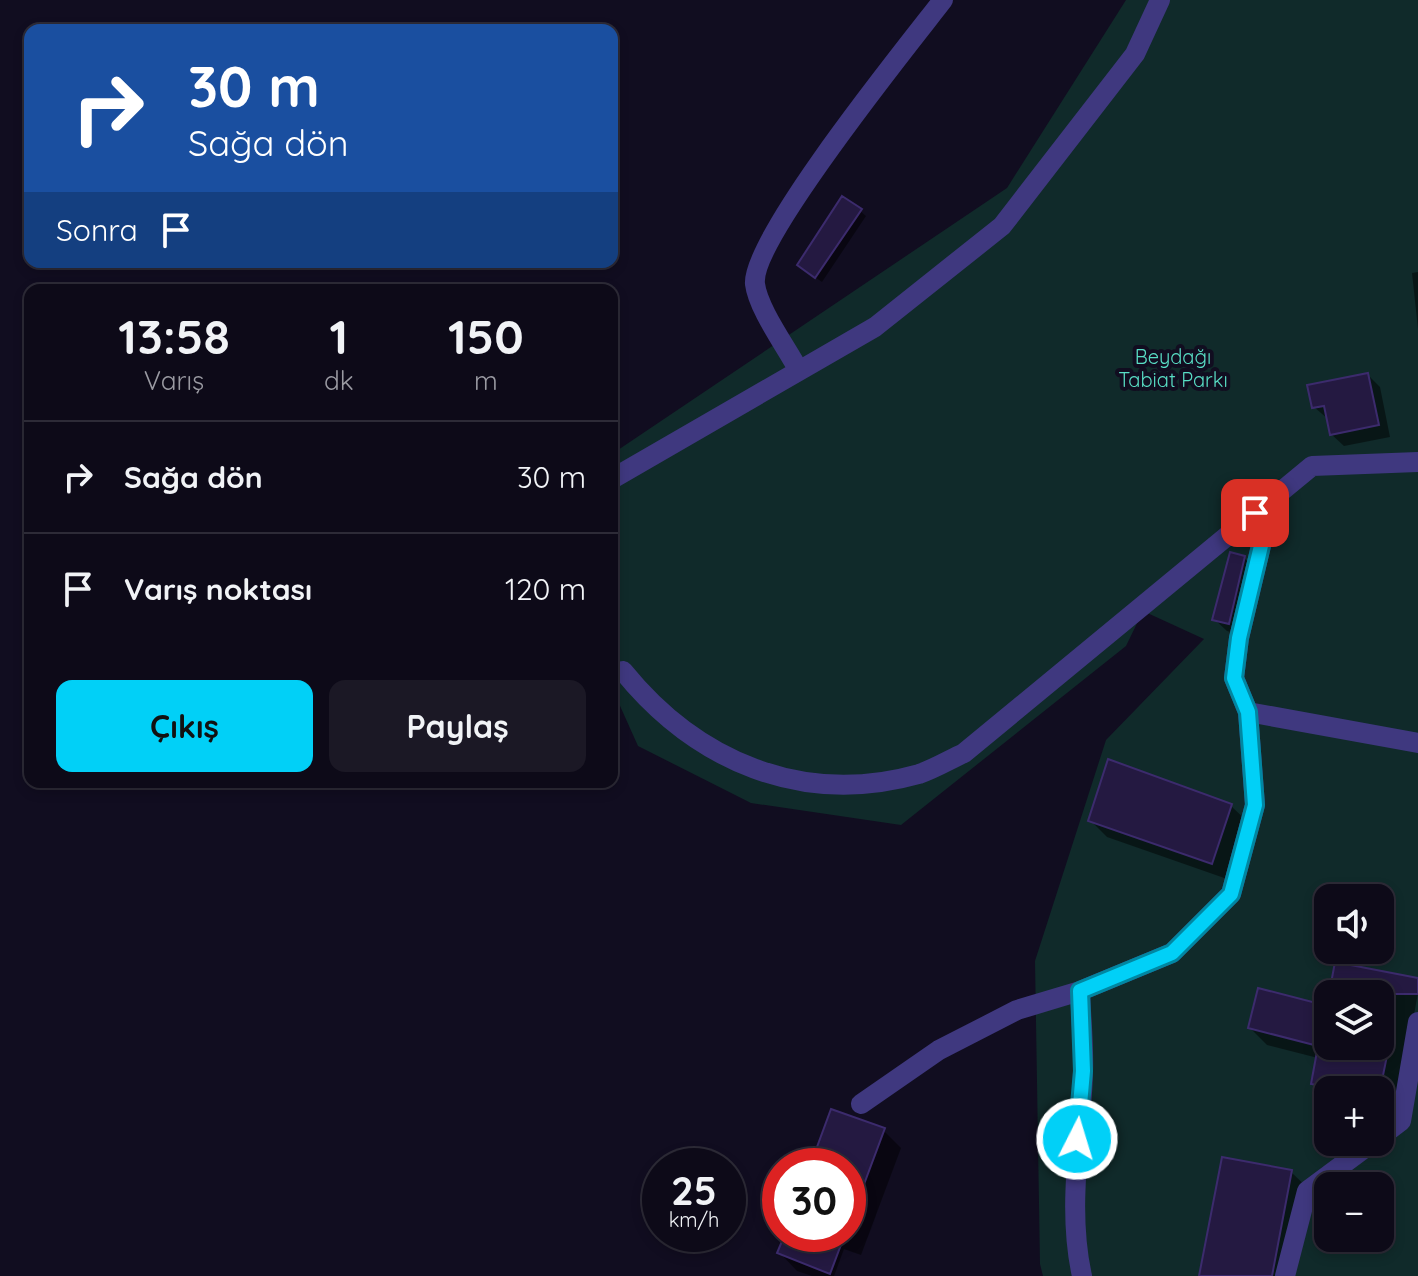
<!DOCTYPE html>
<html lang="tr">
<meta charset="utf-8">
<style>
:root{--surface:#0d0a18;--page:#1b1825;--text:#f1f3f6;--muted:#9a9aa2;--line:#2d2b37;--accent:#01d0f7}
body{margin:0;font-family:Quicksand,sans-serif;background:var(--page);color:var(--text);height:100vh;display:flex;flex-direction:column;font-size:30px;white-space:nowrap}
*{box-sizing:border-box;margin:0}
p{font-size:26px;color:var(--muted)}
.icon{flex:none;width:44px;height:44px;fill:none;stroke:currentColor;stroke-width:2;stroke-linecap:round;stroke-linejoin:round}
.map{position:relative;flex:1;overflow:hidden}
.details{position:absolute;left:24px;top:284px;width:594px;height:504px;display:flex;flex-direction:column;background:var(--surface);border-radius:16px;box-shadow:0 4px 12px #0003,0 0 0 2px var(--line)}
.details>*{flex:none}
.guide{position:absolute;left:24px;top:24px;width:594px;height:244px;border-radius:16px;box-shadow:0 4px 12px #0003,0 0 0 2px var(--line);background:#1a4fa0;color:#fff;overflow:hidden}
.fabs{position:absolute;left:1314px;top:884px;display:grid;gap:16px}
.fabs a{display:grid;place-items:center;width:80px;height:80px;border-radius:16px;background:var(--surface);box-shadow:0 4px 12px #0003,0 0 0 2px var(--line);font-size:40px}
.speed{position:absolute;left:642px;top:1148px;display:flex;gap:16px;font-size:40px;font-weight:700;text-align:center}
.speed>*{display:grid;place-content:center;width:104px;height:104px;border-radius:50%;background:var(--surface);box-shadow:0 4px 12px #0003,0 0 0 2px var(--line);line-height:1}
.speed small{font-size:20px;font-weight:400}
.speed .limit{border:12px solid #d22;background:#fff;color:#111}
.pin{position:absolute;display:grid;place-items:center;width:68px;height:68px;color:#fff;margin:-34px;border-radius:16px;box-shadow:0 4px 12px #0006}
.me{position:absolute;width:88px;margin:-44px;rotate:5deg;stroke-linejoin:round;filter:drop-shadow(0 0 6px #0008)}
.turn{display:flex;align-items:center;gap:28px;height:168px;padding:0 32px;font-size:36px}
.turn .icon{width:104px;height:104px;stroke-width:2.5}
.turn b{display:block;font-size:56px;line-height:68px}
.then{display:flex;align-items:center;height:76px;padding:0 32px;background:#0003;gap:16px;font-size:30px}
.eta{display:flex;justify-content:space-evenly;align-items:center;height:136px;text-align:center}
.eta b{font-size:48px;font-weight:700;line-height:56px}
.button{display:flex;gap:16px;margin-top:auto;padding:16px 32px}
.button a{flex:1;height:92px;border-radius:16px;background:var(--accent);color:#111;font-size:32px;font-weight:700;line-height:92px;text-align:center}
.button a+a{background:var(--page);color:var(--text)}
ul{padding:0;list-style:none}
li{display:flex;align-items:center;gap:24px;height:112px;padding:0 32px;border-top:2px solid var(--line)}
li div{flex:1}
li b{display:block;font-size:30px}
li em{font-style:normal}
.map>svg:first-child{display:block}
.park{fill:#102a2a;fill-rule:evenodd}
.shadow{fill:#0007}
.building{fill:#241941;stroke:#3c2b6d;stroke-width:2}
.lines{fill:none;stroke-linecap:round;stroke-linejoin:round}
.minor{stroke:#3f387f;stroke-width:20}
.route-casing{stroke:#0187a1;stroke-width:20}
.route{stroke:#01d0f7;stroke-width:14}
.labels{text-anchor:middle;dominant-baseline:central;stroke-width:8;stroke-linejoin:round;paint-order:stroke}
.park-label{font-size:20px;fill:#59dec5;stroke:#110d20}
</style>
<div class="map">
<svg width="1418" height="1276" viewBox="0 0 1418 1276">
<rect width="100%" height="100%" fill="#110d20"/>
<!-- park -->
<path class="park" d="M1126,0H1418V1276H1043L1040,1264L1035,961L1106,740L1204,639L1143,611L1126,646L901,825L751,803L638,746L612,688V454L1007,188ZM1328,898H1380V950H1328ZM1328,994H1380V1046H1328ZM1328,1090H1380V1142H1328ZM1328,1186H1380V1238H1328Z"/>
<!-- shadow -->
<path class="shadow" d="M860,211L866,216L822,282L805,270Z
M1418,272V329L1412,273Z
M1368,375L1380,387L1390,437L1344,446L1331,434L1328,419L1314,407Z
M1244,558L1257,570L1241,635L1227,631L1214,619Z
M1231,806L1249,823L1230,880L1107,837L1090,820Z
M1418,993L1396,1113L1380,1110V1090H1328V1098L1313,1083L1318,1058L1267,1045L1250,1028L1328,1008V1046H1380V994H1331Z
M883,1130L901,1148L861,1255L844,1249L834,1276H812L797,1271L780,1253L787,1234H848V1166H812Z
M1291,1172L1310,1190L1294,1276H1201Z"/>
<!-- building -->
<path class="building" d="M842,196L862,209L815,278L797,265Z
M1368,373L1379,425L1330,435L1324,406L1312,408L1307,385Z
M1230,552L1245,556L1229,624L1212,620Z
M1108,759L1232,804L1212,864L1088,821Z
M1335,962L1418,978V994H1329Z
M1258,988L1328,1006V1046H1389L1380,1090H1343L1311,1084L1318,1046L1248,1028Z
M831,1109L885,1128L851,1219L848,1166H810Z
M1222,1157L1292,1170L1272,1276H1199Z
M785,1234H845L830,1274L777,1253Z"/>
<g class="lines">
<!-- minor -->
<path class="minor" d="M799,371C787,348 758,309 755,284C750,240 909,44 943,0
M612,479L875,327L1002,226L1135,54L1160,0
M623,671C696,761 802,807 919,774C934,769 949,760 964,753L1312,466L1418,462
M1248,712L1234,678L1239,638L1265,529L1255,513
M1080,991C1081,1018 1084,1045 1083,1072C1081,1140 1067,1209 1082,1276
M861,1104L939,1050L1017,1010L1080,991L1172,953L1231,894L1255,805L1248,712L1418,743
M1380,1137L1401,1121L1418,1022
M1285,1276L1307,1191L1373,1142"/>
</g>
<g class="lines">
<!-- route casing -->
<g class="route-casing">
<path id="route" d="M1077,1139L1083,1071L1080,991L1172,953L1231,894L1255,805L1248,712L1234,678L1239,638L1265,529L1255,513"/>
</g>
<!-- route -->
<use href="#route" class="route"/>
</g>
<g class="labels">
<!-- park labels -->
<g class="park-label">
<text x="1173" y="356">Beydağı<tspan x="1173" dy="23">Tabiat Parkı</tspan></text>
</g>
</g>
</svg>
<div class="fabs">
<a><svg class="icon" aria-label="sound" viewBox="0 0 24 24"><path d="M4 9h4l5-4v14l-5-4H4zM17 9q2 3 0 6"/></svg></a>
<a><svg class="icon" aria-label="layers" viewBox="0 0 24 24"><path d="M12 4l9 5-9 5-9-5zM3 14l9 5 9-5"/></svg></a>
<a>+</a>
<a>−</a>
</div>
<div class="speed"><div>25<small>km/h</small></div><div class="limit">30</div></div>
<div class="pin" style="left:1255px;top:513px;background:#d93025"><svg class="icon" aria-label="arrive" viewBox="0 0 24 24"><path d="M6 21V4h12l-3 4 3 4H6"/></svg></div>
<svg class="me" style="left:1077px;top:1139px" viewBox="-20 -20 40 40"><circle r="17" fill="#01d0f7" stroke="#fff" stroke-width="3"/><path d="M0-11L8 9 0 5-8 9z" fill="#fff"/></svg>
<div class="guide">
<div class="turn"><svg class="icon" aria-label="right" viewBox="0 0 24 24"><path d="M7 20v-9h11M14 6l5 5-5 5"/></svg><div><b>30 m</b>Sağa dön</div></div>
<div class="then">Sonra<svg class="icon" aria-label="arrive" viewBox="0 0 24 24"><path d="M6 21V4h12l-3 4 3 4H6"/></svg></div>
</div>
<section class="details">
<div class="eta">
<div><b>13:58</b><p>Varış</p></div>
<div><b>1</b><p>dk</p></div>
<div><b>150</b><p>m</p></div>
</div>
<ul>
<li><svg class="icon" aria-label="right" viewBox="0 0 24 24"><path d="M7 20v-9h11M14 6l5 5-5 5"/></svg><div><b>Sağa dön</b></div><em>30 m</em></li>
<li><svg class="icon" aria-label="arrive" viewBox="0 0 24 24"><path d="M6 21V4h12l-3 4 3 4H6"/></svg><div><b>Varış noktası</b></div><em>120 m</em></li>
</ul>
<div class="button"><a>Çıkış</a><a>Paylaş</a></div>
</section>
</div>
